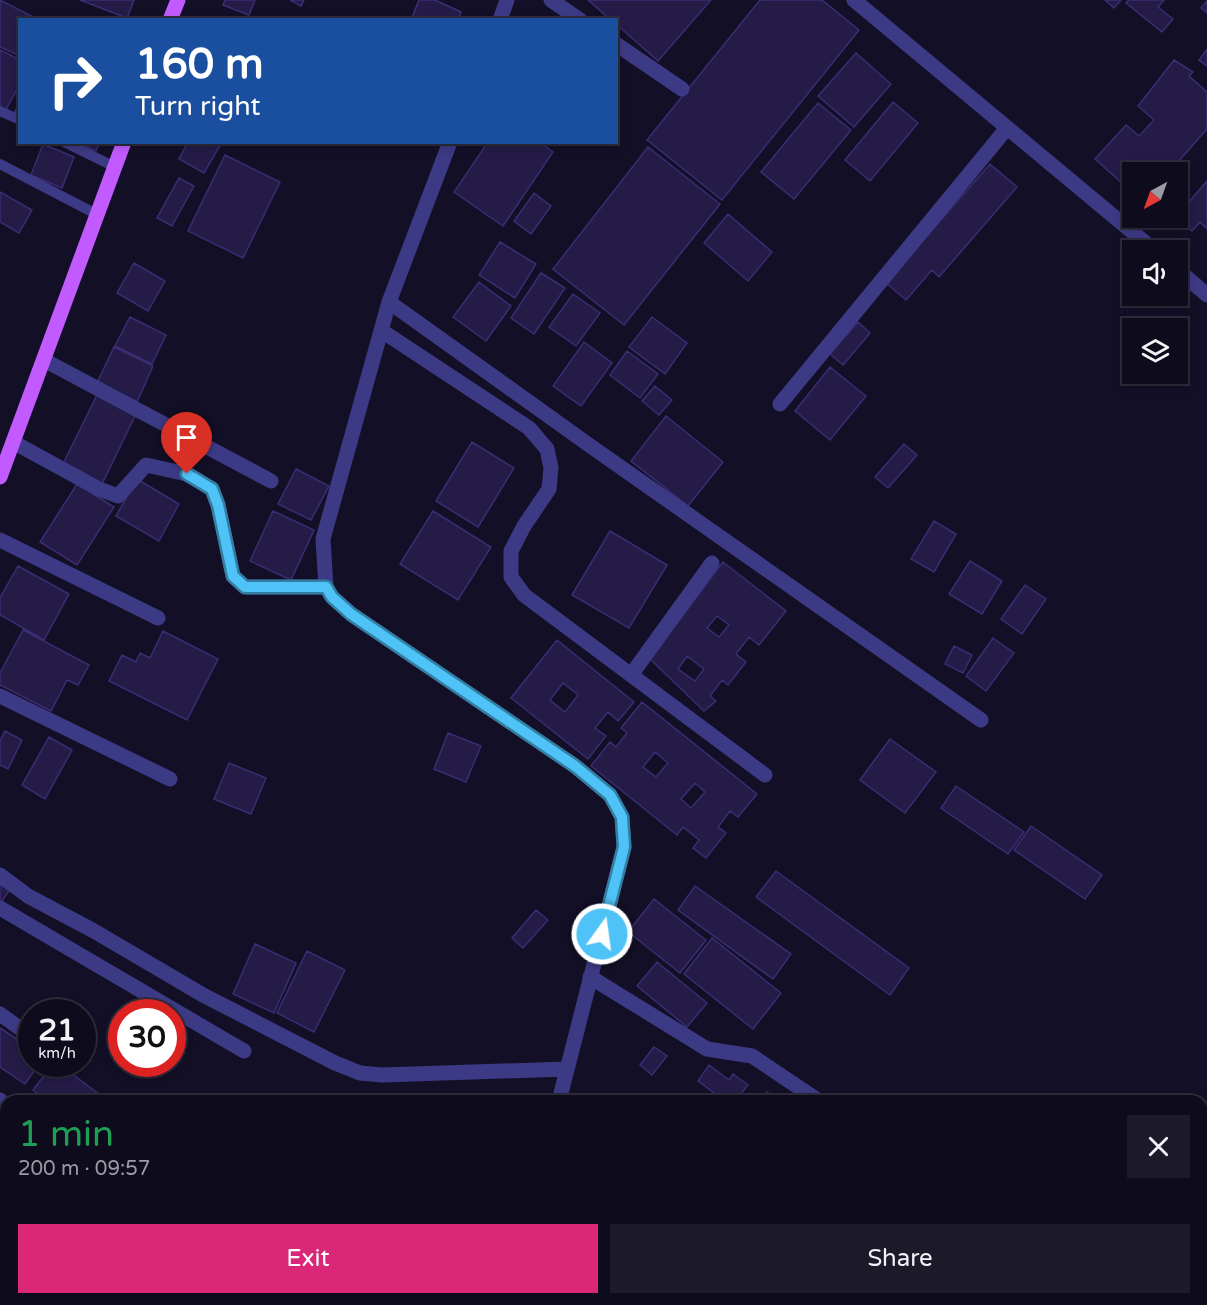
<!DOCTYPE html>
<meta charset="utf-8">
<style>
:root{--surface:#0e0b1c;--page:#1c1929;--text:#f1f3f6;--muted:#9b9ba3;--line:#2e2b3b;--accent:#db2777}
body{margin:0;font-family:"Varela Round",sans-serif;background:var(--page);color:var(--text);height:100vh;display:flex;flex-direction:column;font-size:22px;white-space:nowrap}
*{box-sizing:border-box;margin:0}
p{font-size:20px;color:var(--muted)}
.icon{flex:none;width:33px;height:33px;fill:none;stroke:currentColor;stroke-width:2;stroke-linecap:round;stroke-linejoin:round}
.map{position:relative;flex:1;overflow:hidden}
.details{position:absolute;left:0px;top:1095px;width:1208px;height:210px;display:flex;flex-direction:column;background:var(--surface);border-radius:18px 18px 0 0;box-shadow:0 3px 9px #0003,0 0 0 2px var(--line)}
.details>*{flex:none}
.banner{position:absolute;left:18px;top:18px;width:600px;height:126px;border-radius:0px;box-shadow:0 3px 9px #0003,0 0 0 2px var(--line);background:#1a4fa0;color:#fff;overflow:hidden}
.needle{width:39px;rotate:221deg}
.tools{position:absolute;left:1122px;top:162px;display:grid;gap:12px}
.tools a{display:grid;place-items:center;width:66px;height:66px;border-radius:0px;background:var(--surface);box-shadow:0 3px 9px #0003,0 0 0 2px var(--line);font-size:30px}
.speed{position:absolute;left:18px;top:999px;display:flex;gap:12px;font-size:30px;font-weight:700;text-align:center}
.speed>*{display:grid;place-content:center;width:78px;height:78px;border-radius:50%;background:var(--surface);box-shadow:0 3px 9px #0003,0 0 0 2px var(--line);line-height:1}
.speed small{font-size:15px;font-weight:400}
.speed .limit{border:9px solid #d22;background:#fff;color:#111}
.pin{position:absolute;display:grid;place-items:center;width:51px;height:51px;color:#fff;margin:-62px -26px;border-radius:50% 50% 50% 0;rotate:-45deg;box-shadow:0 0 6px #0007}
.pin .icon{rotate:45deg}
.me{position:absolute;width:66px;margin:-33px;rotate:14deg;stroke-linejoin:round;filter:drop-shadow(0 0 4px #0008)}
.turn{display:flex;align-items:center;gap:21px;height:126px;padding:0 18px;font-size:27px}
.turn .icon{width:78px;height:78px;stroke-width:2.5}
.turn b{display:block;font-size:42px;line-height:51px}
.round{display:grid;place-items:center;flex:none;width:63px;height:63px;border-radius:0px;background:var(--page)}
.head{display:flex;align-items:center;justify-content:space-between;height:102px;padding:0 18px}
h1{font-size:36px;font-weight:600;line-height:45px;color:#1e9e55}
.cta{display:flex;gap:12px;margin-top:auto;padding:12px 18px}
.cta a{flex:1;height:69px;border-radius:0px;background:var(--accent);color:#fff;font-size:24px;font-weight:600;line-height:69px;text-align:center}
.cta a+a{background:var(--page);color:var(--text)}
.map>svg:first-child{display:block}
.building{fill:#241b47;stroke:#3b2d73;stroke-width:1.5;fill-rule:evenodd}
.lines{fill:none;stroke-linecap:round;stroke-linejoin:round}
.lane{stroke:#3d3a85;stroke-width:10}
.street{stroke:#3d3a85;stroke-width:15}
.primary{stroke:#c25bff;stroke-width:15}
.route-casing{stroke:#337fa1;stroke-width:15}
.route{stroke:#4fc3f7;stroke-width:10}
</style>
<div class="map">
<svg width="1207" height="1305" viewBox="0 0 1207 1305">
<rect width="100%" height="100%" fill="#130f26"/>
<!-- building -->
<path class="building" d="M0,0L39,20H20V56L0,47Z
M80,0H134L127,18Z
M225,0H255L249,15L223,5Z
M290,0H304L301,6Z
M419,0H435L461,12L458,20H411Z
M588,0H711L658,61L616,24V20H611Z
M760,0H822L859,30L722,200L647,140Z
M1105,0H1121L1114,8Z
M1129,0H1164L1158,7L1173,19L1162,32L1126,3Z
M1207,1V13L1201,8Z
M1207,49V66L1199,60Z
M0,50L20,60V84L5,111L0,109Z
M856,53L891,84L854,127L818,96Z
M1174,60L1193,72L1189,76L1207,92V129L1169,172H1132V192L1095,159L1126,125L1139,136L1154,120L1138,106Z
M20,100V116L14,114Z
M893,102L918,123L870,181L845,160Z
M818,103L851,130L794,199L761,172Z
M77,142H100L96,151Z
M188,142H222L204,173L179,159Z
M488,142H539L553,152L503,226L454,192Z
M43,144L74,157L62,188L31,175Z
M648,147L720,204L624,325L553,269Z
M225,155L280,182L243,258L188,231Z
M990,164L1017,187L939,277L932,270L906,300L886,283Z
M179,178L194,186L172,226L157,218Z
M1207,181V229L1200,222L1192,231L1177,218L1178,215Z
M0,192L32,210L19,233L0,222Z
M534,193L551,206L531,234L514,221Z
M728,214L772,252L748,281L704,243Z
M500,242L536,264L515,298L479,275Z
M134,263L165,281L148,311L117,293Z
M541,273L565,288L534,334L511,318Z
M479,282L511,306L486,341L453,317Z
M573,294L600,313L576,346L549,327Z
M130,317L166,335L152,364L115,346Z
M652,317L687,343L665,374L629,347Z
M858,322L870,333L843,365L830,354Z
M584,342L612,363L581,406L553,386Z
M114,347L153,366L137,402L97,383Z
M627,351L658,374L640,398L610,375Z
M830,367L866,396L830,440L795,411Z
M655,386L672,400L659,415L642,401Z
M97,395L136,414L102,484L63,464Z
M666,416L723,462L688,506L631,461Z
M472,442L514,468L478,527L436,501Z
M904,444L917,455L888,488L875,477Z
M296,469L329,486L311,520L278,504Z
M137,479L179,504L159,541L116,516Z
M77,484L114,507L77,565L40,542Z
M273,511L314,530L291,580L250,561Z
M433,511L491,547L458,600L400,564Z
M934,521L956,534L934,572L911,559Z
M610,531L667,565L629,628L572,595Z
M970,561L1002,581L982,614L949,594Z
M723,562L786,611L759,645L749,637L736,654L746,662L728,685L722,680L710,696L716,701L704,711L650,659ZM717,616L729,625L719,637L707,628ZM687,656L704,669L695,681L678,669Z
M18,566L69,594L44,640L0,615V598Z
M1025,585L1046,599L1022,634L1001,619Z
M23,630L89,665L78,685L67,680L51,711L0,685V673Z
M163,631L218,659L187,720L109,681L122,655L136,662L140,653L150,658Z
M993,638L1014,653L986,691L966,676Z
M557,640L634,702L618,721L608,712L595,728L606,736L588,759L511,698ZM563,683L578,695L565,712L550,700Z
M954,646L972,655L963,673L945,664Z
M642,702L757,794L738,817L730,811L718,827L726,833L706,858L693,848L699,840L683,827L677,835L591,766L610,742L616,747L627,733L621,728ZM655,752L668,763L656,777L643,767ZM695,783L705,792L691,808L681,799Z
M5,731L22,740L8,769L0,765V741Z
M448,733L481,746L466,782L434,769Z
M49,737L72,750L45,799L22,785Z
M890,739L936,772L905,813L860,780Z
M229,763L266,778L251,814L214,799Z
M956,786L1024,832L1008,854L941,808Z
M1031,826L1102,875L1085,899L1014,850Z
M776,871L909,968L890,995L756,897Z
M0,884L9,891L0,904Z
M695,886L791,954L773,979L678,910Z
M654,899L706,940L680,973L628,932Z
M536,910L548,920L523,948L512,938Z
M712,938L781,993L753,1029L684,974Z
M255,944L296,963L274,1013L233,994Z
M307,951L345,970L314,1032L277,1013Z
M657,962L707,1003L687,1027L637,986Z
M0,1028L32,1049V1064H39L25,1084L0,1067Z
M654,1047L667,1056L652,1075L640,1065Z
M53,1064H59L108,1101H47L33,1090Z
M709,1065L729,1080L733,1074L748,1085L735,1101H725L698,1081Z
M767,1092L779,1101H760Z
M1076,1094L1085,1101H1071Z
M1202,1199L1207,1204V1219L1202,1226Z
M106,1299H160L168,1305H108L104,1302Z
M463,1299L475,1304L474,1305H461Z
M510,1299H544L541,1305H507Z
M649,1299H748L758,1305H654L647,1301Z
M786,1299H835L832,1305H797Z"/>
<g class="lines">
<!-- lane -->
<path class="lane" d="M0,111L20,120
M64,142L115,167
M0,164L98,215"/>
<!-- street -->
<path class="street" d="M551,0L580,20
M854,0L1154,250
M500,20L507,0
M616,44L682,89
M450,142L389,302L589,445L981,720
M1178,270L1207,295
M389,302L323,539L326,587L332,597L351,614L575,766L610,795L622,817L624,847L559,1101
M382,331L529,428L547,449L551,468L549,489L524,526L511,551V577L524,595L765,775
M44,360L271,481
M780,404L1007,128
M13,442L99,489L118,496L146,465L187,474L212,489L218,505L233,576L245,587H326
M0,540L158,618
M631,675L712,563
M0,696L170,779
M0,875L28,896L94,931L203,995L335,1063L360,1073L382,1075L567,1069
M0,908L244,1051
M590,977L707,1049L752,1056L819,1101
M0,1014L32,1037
M68,1064L73,1067
M0,1100L6,1105
M563,1299L572,1305
M768,1299L778,1305
M86,1305L89,1299
M496,1305L498,1299"/>
<!-- primary -->
<path class="primary" d="M170,20L178,0
M0,477L124,142"/>
</g>
<g class="lines">
<!-- route casing -->
<g class="route-casing">
<path id="route" d="M187,474L212,489L218,505L233,576L245,587H326L332,597L351,614L575,766L610,795L622,817L624,847L602,934"/>
</g>
<!-- route -->
<use href="#route" class="route"/>
</g>
</svg>
<div class="tools">
<a><svg class="needle" viewBox="-14 -14 28 28"><path d="M0-13l5 13h-10z" fill="#e53935"/><path d="M0 13l5-13h-10z" fill="#9b9ba3"/></svg></a>
<a><svg class="icon" aria-label="sound" viewBox="0 0 24 24"><path d="M4 9h4l5-4v14l-5-4H4zM17 9q2 3 0 6"/></svg></a>
<a><svg class="icon" aria-label="layers" viewBox="0 0 24 24"><path d="M12 4l9 5-9 5-9-5zM3 14l9 5 9-5"/></svg></a>
</div>
<div class="speed"><div>21<small>km/h</small></div><div class="limit">30</div></div>
<div class="pin" style="left:187px;top:474px;background:#d93025"><svg class="icon" aria-label="arrive" viewBox="0 0 24 24"><path d="M6 21V4h12l-3 4 3 4H6"/></svg></div>
<svg class="me" style="left:602px;top:934px" viewBox="-20 -20 40 40"><circle r="17" fill="#4fc3f7" stroke="#fff" stroke-width="3"/><path d="M0-11L8 9 0 5-8 9z" fill="#fff"/></svg>
<div class="banner">
<div class="turn"><svg class="icon" aria-label="right" viewBox="0 0 24 24"><path d="M7 20v-9h11M14 6l5 5-5 5"/></svg><div><b>160 m</b>Turn right</div></div>
</div>
<section class="details">
<div class="head"><div><h1>1 min</h1><p>200 m · 09:57</p></div><a class="round"><svg class="icon" aria-label="close" viewBox="0 0 24 24"><path d="M6 6l12 12M18 6L6 18"/></svg></a></div>
<div class="cta"><a>Exit</a><a>Share</a></div>
</section>
</div>
